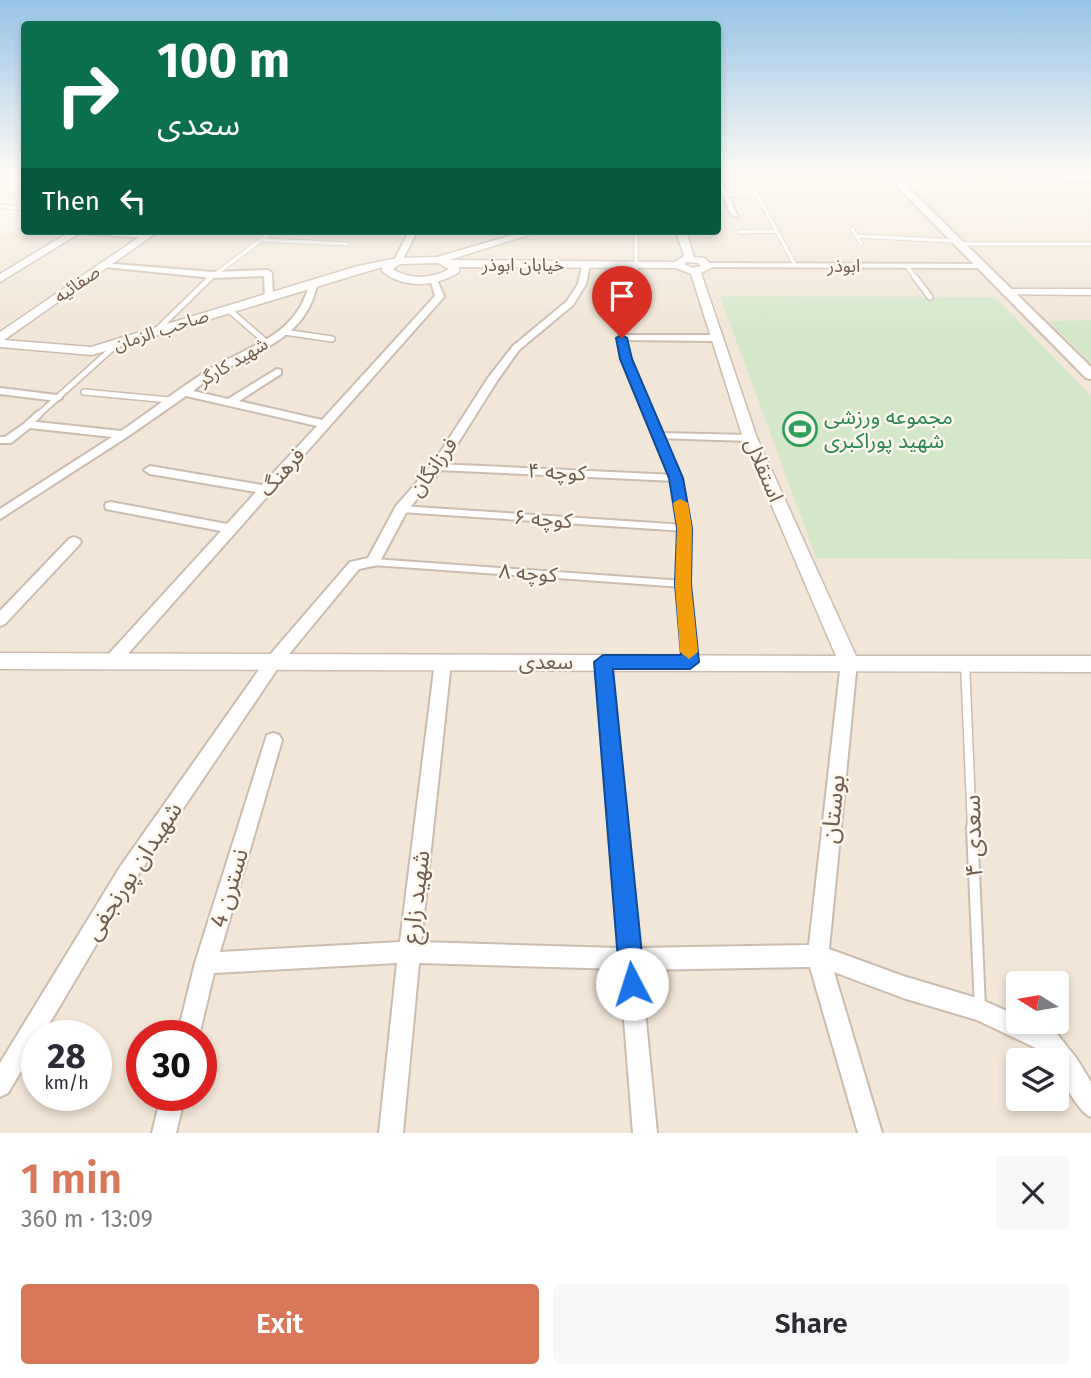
<!DOCTYPE html>
<meta charset="utf-8">
<style>
:root{--surface:#fff;--page:#f7f7f7;--text:#2b2b33;--muted:#7c7c81;--accent:#d87859}
body{margin:0;font-family:"Fira Sans","Noto Sans Arabic",sans-serif;background:var(--page);color:var(--text);height:100vh;display:flex;flex-direction:column;font-size:26px;white-space:nowrap}
*{box-sizing:border-box;margin:0}
p{font-size:23px;color:var(--muted)}
.icon{flex:none;width:38px;height:38px;fill:none;stroke:currentColor;stroke-width:2;stroke-linecap:round;stroke-linejoin:round}
.map{position:relative;height:1133px;overflow:hidden}
.panel{display:flex;flex-direction:column;background:var(--surface);flex:1}
.panel>*{flex:none}
.hud{position:absolute;left:21px;top:21px;width:700px;height:214px;border-radius:7px;box-shadow:0 4px 10px #0003;background:#0b6e4f;color:#fff;overflow:hidden}
.needle{width:46px;rotate:281deg}
.controls{position:absolute;left:1006px;top:971px;display:grid;gap:14px}
.controls a{display:grid;place-items:center;width:63px;height:63px;border-radius:7px;background:var(--surface);box-shadow:0 4px 10px #0003;font-size:35px}
.speed{position:absolute;left:21px;top:1020px;display:flex;gap:14px;font-size:35px;font-weight:700;text-align:center}
.speed>*{display:grid;place-content:center;width:91px;height:91px;border-radius:50%;background:var(--surface);box-shadow:0 4px 10px #0003;line-height:1}
.speed small{font-size:18px;font-weight:400}
.speed .limit{border:10px solid #d22;background:#fff;color:#111}
.pin{position:absolute;display:grid;place-items:center;width:60px;height:60px;color:#fff;margin:-72px -30px;border-radius:50% 50% 50% 0;rotate:-45deg;box-shadow:0 0 7px #0007}
.pin .icon{rotate:45deg}
.me{position:absolute;width:77px;margin:-38px;rotate:355deg;stroke-linejoin:round;filter:drop-shadow(0 0 5px #0008)}
.turn{display:flex;align-items:center;gap:24px;height:147px;padding:0 21px;font-size:32px}
.turn .icon{width:91px;height:91px;stroke-width:2.5}
.turn b{display:block;font-size:49px;line-height:60px}
.then{display:flex;align-items:center;height:66px;padding:0 21px;background:#0003;gap:14px;font-size:26px}
.round{display:grid;place-items:center;flex:none;width:74px;height:74px;border-radius:7px;background:var(--page)}
.overview{display:flex;align-items:center;justify-content:space-between;height:119px;padding:0 21px}
h1{font-size:42px;font-weight:600;line-height:52px;color:var(--accent)}
.action{display:flex;gap:14px;margin-top:auto;padding:14px 21px}
.action a{flex:1;height:80px;border-radius:7px;background:var(--accent);color:#fff;font-size:28px;font-weight:600;line-height:80px;text-align:center}
.action a+a{background:var(--page);color:var(--text)}
.map>svg:first-child{display:block}
.residential{fill:#f1e6d7;fill-rule:evenodd}
.green{fill:#d4e7c8}
.lines{fill:none;stroke-linecap:round;stroke-linejoin:round}
.service-far4-casing{stroke:#cbbcaf;stroke-width:5}
.service-far3-casing{stroke:#cbbcaf;stroke-width:8}
.service-far2-casing{stroke:#cbbcaf;stroke-width:10}
.service-far1-casing{stroke:#cbbcaf;stroke-width:11}
.service-casing{stroke:#cbbcaf;stroke-width:14}
.minor-casing{stroke:#cbbcaf;stroke-width:4}
.tertiary-casing{stroke:#cbbcaf;stroke-width:3}
.secondary-casing{stroke:#cebcad;stroke-width:4}
.service-far4{stroke:#fff;stroke-width:3.5}
.service-far3{stroke:#fff;stroke-width:5}
.service-far2{stroke:#fff;stroke-width:6}
.service-far1{stroke:#fff;stroke-width:8}
.service{stroke:#fff;stroke-width:10}
.minor{fill:#fff;fill-rule:evenodd}
.tertiary{fill:#fff;fill-rule:evenodd}
.secondary{fill:#fff;fill-rule:evenodd}
.route{fill:#1a73e8;stroke:#114b97;stroke-width:2}
.slow{fill:#f59e0b}
.labels{text-anchor:middle;dominant-baseline:central;stroke-width:5;stroke-linejoin:round;paint-order:stroke}
.far-street-label{font-size:18px;fill:#725c4e;stroke:#fdf8ee}
.leisure-label{font-size:21px;fill:#27864d;stroke:#fdf8ee;text-anchor:start}
.street-label{font-size:21px;fill:#725c4e;stroke:#fdf8ee}
.near-street-label{font-size:24px;fill:#725c4e;stroke:#fdf8ee}
</style>
<div class="map">
<svg width="1091" height="1133" viewBox="0 0 1091 1133">
<rect width="100%" height="100%" fill="#faf4e8"/>
<!-- residential -->
<path class="residential" d="M718,172H1091V1133H0V237L24,226V231H718ZM1018,984H1057V1022H1018ZM37,1036H96V1096H37ZM142,1036H201V1096H142ZM1018,1060H1057V1099H1018Z"/>
<!-- green -->
<path class="green" d="M720,296L995,297L1091,396V559L816,558Z
M1091,320V363L1048,321Z"/>
<g class="lines">
<!-- service-far4 casing -->
<g class="service-far4-casing">
<path id="service-far4" d="M727,194H757L795,265
M0,206L24,209
M852,229L861,243
M493,231L528,234
M739,232L777,231
M857,236L955,241
M264,240L347,244
M959,244H1091
M907,266L916,279
M209,279L273,231
M636,279V231"/>
</g>
<!-- service-far3 casing -->
<g class="service-far3-casing">
<path id="service-far3" d="M636,277L634,301L618,318L626,359L650,416
M915,277L930,297
M228,309L266,342
M157,330L211,277
M284,332L332,339
M84,392L169,400
M37,416L116,345"/>
</g>
<!-- service-far2 casing -->
<g class="service-far2-casing">
<path id="service-far2" d="M649,414L676,478L685,528L684,596
M28,424L39,414
M437,467L676,478
M401,509L685,528
M373,562L683,584"/>
</g>
<!-- service-far1 casing -->
<g class="service-far1-casing">
<path id="service-far1" d="M684,594L690,662
M965,663L972,829"/>
</g>
<!-- service casing -->
<g class="service-casing">
<path id="service" d="M972,827L980,1008"/>
</g>
<!-- minor casing -->
<g class="minor-casing">
<path id="minor" d="M718,177L721,179L738,217L731,215L718,185Z
M74,231L147,234L151,236L147,238L78,233Z
M409,231H417L402,261L395,263L394,261Z
M102,263L213,272L268,270L272,273L273,298L269,301L265,298L264,276L213,278L105,267H102Z
M583,263L590,265L586,284L573,305L519,350L497,381L441,470L407,511L378,565L359,569L280,665L134,881L42,1036H37V1045L8,1093L0,1097V1063L120,867L268,657L350,562L368,558L396,506L432,465L488,378L513,346L567,301L578,284Z
M705,263L980,264L984,266L980,268L708,267H705Z
M430,278L437,280L444,296L443,298L118,665L112,667L106,665L104,661L106,657L221,531L111,510L106,509L105,506L106,503L111,502L227,524L256,492L150,474L144,470L150,466L262,485L317,426L186,396L127,437L0,519V509L112,437L30,428L11,443H0V437H5L28,421L121,431C149,412 176,391 205,372C246,346 295,339 309,285L313,282L317,285C306,337 261,349 220,372C210,377 202,384 193,391L228,399L277,369L281,370V374L239,401L322,420L435,296Z
M622,335H717L722,338L717,341L619,340L617,338Z
M0,388L57,395L62,398L57,401L0,394Z
M660,433L750,435L756,438L750,441L656,438V434Z
M74,537L79,539L81,542L79,545L5,624L0,626V611L69,539Z
M443,656L449,658L451,662L421,942L618,948L595,662L597,658L603,656L609,658L611,662L639,948L809,945L841,662L843,658L849,656L855,658L857,662L829,949L903,976L980,999L1018,1016V1022H1031L1058,1035L1077,1059L1091,1082V1117C1078,1112 1057,1075 1057,1060H1049L1042,1051L977,1020L903,998L834,972L882,1133H858L810,967L641,970L657,1133H633L620,969L419,963L403,1133H379L397,963L214,973L199,1036H177L195,963L267,735L273,733L279,735L282,740L220,952L400,942L435,662L437,658Z
M161,1096H185L176,1133H152Z"/>
</g>
<!-- tertiary casing -->
<g class="tertiary-casing">
<path id="tertiary" d="M893,172L1091,176V182L897,174Z
M71,231H83L0,282V274Z
M148,231H159L4,340L91,347L358,266L398,258L437,257L526,231H541L449,260L675,262L684,256L676,231H686L694,257L705,258L713,267L701,273L757,438L856,656H1091V672L0,669V653L836,656L743,438L691,274L676,268L459,267V272C437,287 403,289 382,271V267L92,355L0,347V332ZM686,262L698,263L701,266L692,268L684,264ZM438,263L449,269C433,279 409,280 393,269L400,264Z
M1006,289H1091V295L1002,294V290Z"/>
</g>
<!-- secondary casing -->
<g class="secondary-casing">
<path id="secondary" d="M883,172H892L1091,367V379L1086,378Z"/>
</g>
<!-- service-far4 -->
<use href="#service-far4" class="service-far4"/>
<!-- service-far3 -->
<use href="#service-far3" class="service-far3"/>
<!-- service-far2 -->
<use href="#service-far2" class="service-far2"/>
<!-- service-far1 -->
<use href="#service-far1" class="service-far1"/>
<!-- service -->
<use href="#service" class="service"/>
<!-- minor -->
<use href="#minor" class="minor"/>
<!-- tertiary -->
<use href="#tertiary" class="tertiary"/>
<!-- secondary -->
<use href="#secondary" class="secondary"/>
</g>
<!-- sky -->
<linearGradient id="sky" x2="0" y2="1"><stop stop-color="#97c4e6"/><stop offset="0.52" stop-color="#fdfaf5"/><stop offset="1" stop-color="#fdfaf5" stop-opacity="0"/></linearGradient>
<rect width="1091" height="331" fill="url(#sky)"/>
<!-- route -->
<path class="route" d="M622,335L627,338L632,359L683,478L692,528L691,584L699,662L690,669H613L645,984L641,992L632,996L623,992L620,984L594,662L603,655H681L675,584L677,528L669,478L620,359L616,338Z"/>
<!-- slow -->
<path class="slow" d="M680,499L688,503L692,528L691,584L698,652L689,659L680,652L675,584L677,528L673,503Z"/>
<!-- icons -->
<defs>
<g id="stadium-ring" transform="scale(1.75)"><circle r="9.5" fill="#fdf8ee" stroke="#2e9e5b" stroke-width="1.5"/><path d="M0-5a6.5 5 0 1 0 0 10a6.5 5 0 1 0 0-10ZM-3.5-1.8h7v3.6h-7Z" fill="#2e9e5b"/></g>
</defs>
<g fill-rule="evenodd">
<use href="#stadium-ring" x="800" y="429"/>
</g>
<g class="labels">
<!-- far-street labels -->
<g class="far-street-label">
<text x="523" y="265">خیابان ابوذر</text>
<text x="844" y="266">ابوذر</text>
<text transform="translate(77 284) rotate(-35)">صفائیه</text>
<text transform="translate(161 330) rotate(-18)">صاحب الزمان</text>
<text transform="translate(233 362) rotate(-31)">شهید کارگر</text>
</g>
<!-- leisure labels -->
<g class="leisure-label">
<text x="824" y="417">مجموعه ورزشی<tspan x="824" dy="24">شهید پوراکبری</tspan></text>
</g>
<!-- street labels -->
<g class="street-label">
<text transform="translate(433 467) rotate(-54)">فرزانگان</text>
<text transform="translate(764 470) rotate(67)">استقلال</text>
<text transform="translate(282 472) rotate(-48)">فرهنگ</text>
<text transform="translate(557 472) rotate(3)">کوچه ۴</text>
<text transform="translate(543 519) rotate(4)">کوچه ۶</text>
<text transform="translate(528 573) rotate(4)">کوچه ۸</text>
<text x="546" y="662">سعدی</text>
</g>
<!-- near-street labels -->
<g class="near-street-label">
<text transform="translate(833 809) rotate(-84)">بوستان</text>
<text transform="translate(973 836) rotate(-92)">سعدی ۴</text>
<text transform="translate(133 871) rotate(-57)">شهیدان پورنجفی</text>
<text transform="translate(229 888) rotate(-73)">نسترن 4</text>
<text transform="translate(416 897) rotate(-83)">شهید زارع</text>
</g>
</g>
</svg>
<div class="controls">
<a><svg class="needle" viewBox="-14 -14 28 28"><path d="M0-13l5 13h-10z" fill="#e53935"/><path d="M0 13l5-13h-10z" fill="#7c7c81"/></svg></a>
<a><svg class="icon" aria-label="layers" viewBox="0 0 24 24"><path d="M12 4l9 5-9 5-9-5zM3 14l9 5 9-5"/></svg></a>
</div>
<div class="speed"><div>28<small>km/h</small></div><div class="limit">30</div></div>
<div class="pin" style="left:622px;top:338px;background:#d93025"><svg class="icon" aria-label="arrive" viewBox="0 0 24 24"><path d="M6 21V4h12l-3 4 3 4H6"/></svg></div>
<svg class="me" style="left:632px;top:984px" viewBox="-20 -20 40 40"><circle r="19" fill="#fff"/><path d="M0-13L10 11 0 6-10 11z" fill="#1a73e8"/></svg>
<div class="hud">
<div class="turn"><svg class="icon" aria-label="right" viewBox="0 0 24 24"><path d="M7 20v-9h11M14 6l5 5-5 5"/></svg><div><b>100 m</b>سعدی</div></div>
<div class="then">Then<svg class="icon" aria-label="left" viewBox="0 0 24 24"><path d="M17 20v-9H6M10 6l-5 5 5 5"/></svg></div>
</div>
</div>
<section class="panel">
<div class="overview"><div><h1>1 min</h1><p>360 m · 13:09</p></div><a class="round"><svg class="icon" aria-label="close" viewBox="0 0 24 24"><path d="M6 6l12 12M18 6L6 18"/></svg></a></div>
<div class="action"><a>Exit</a><a>Share</a></div>
</section>
